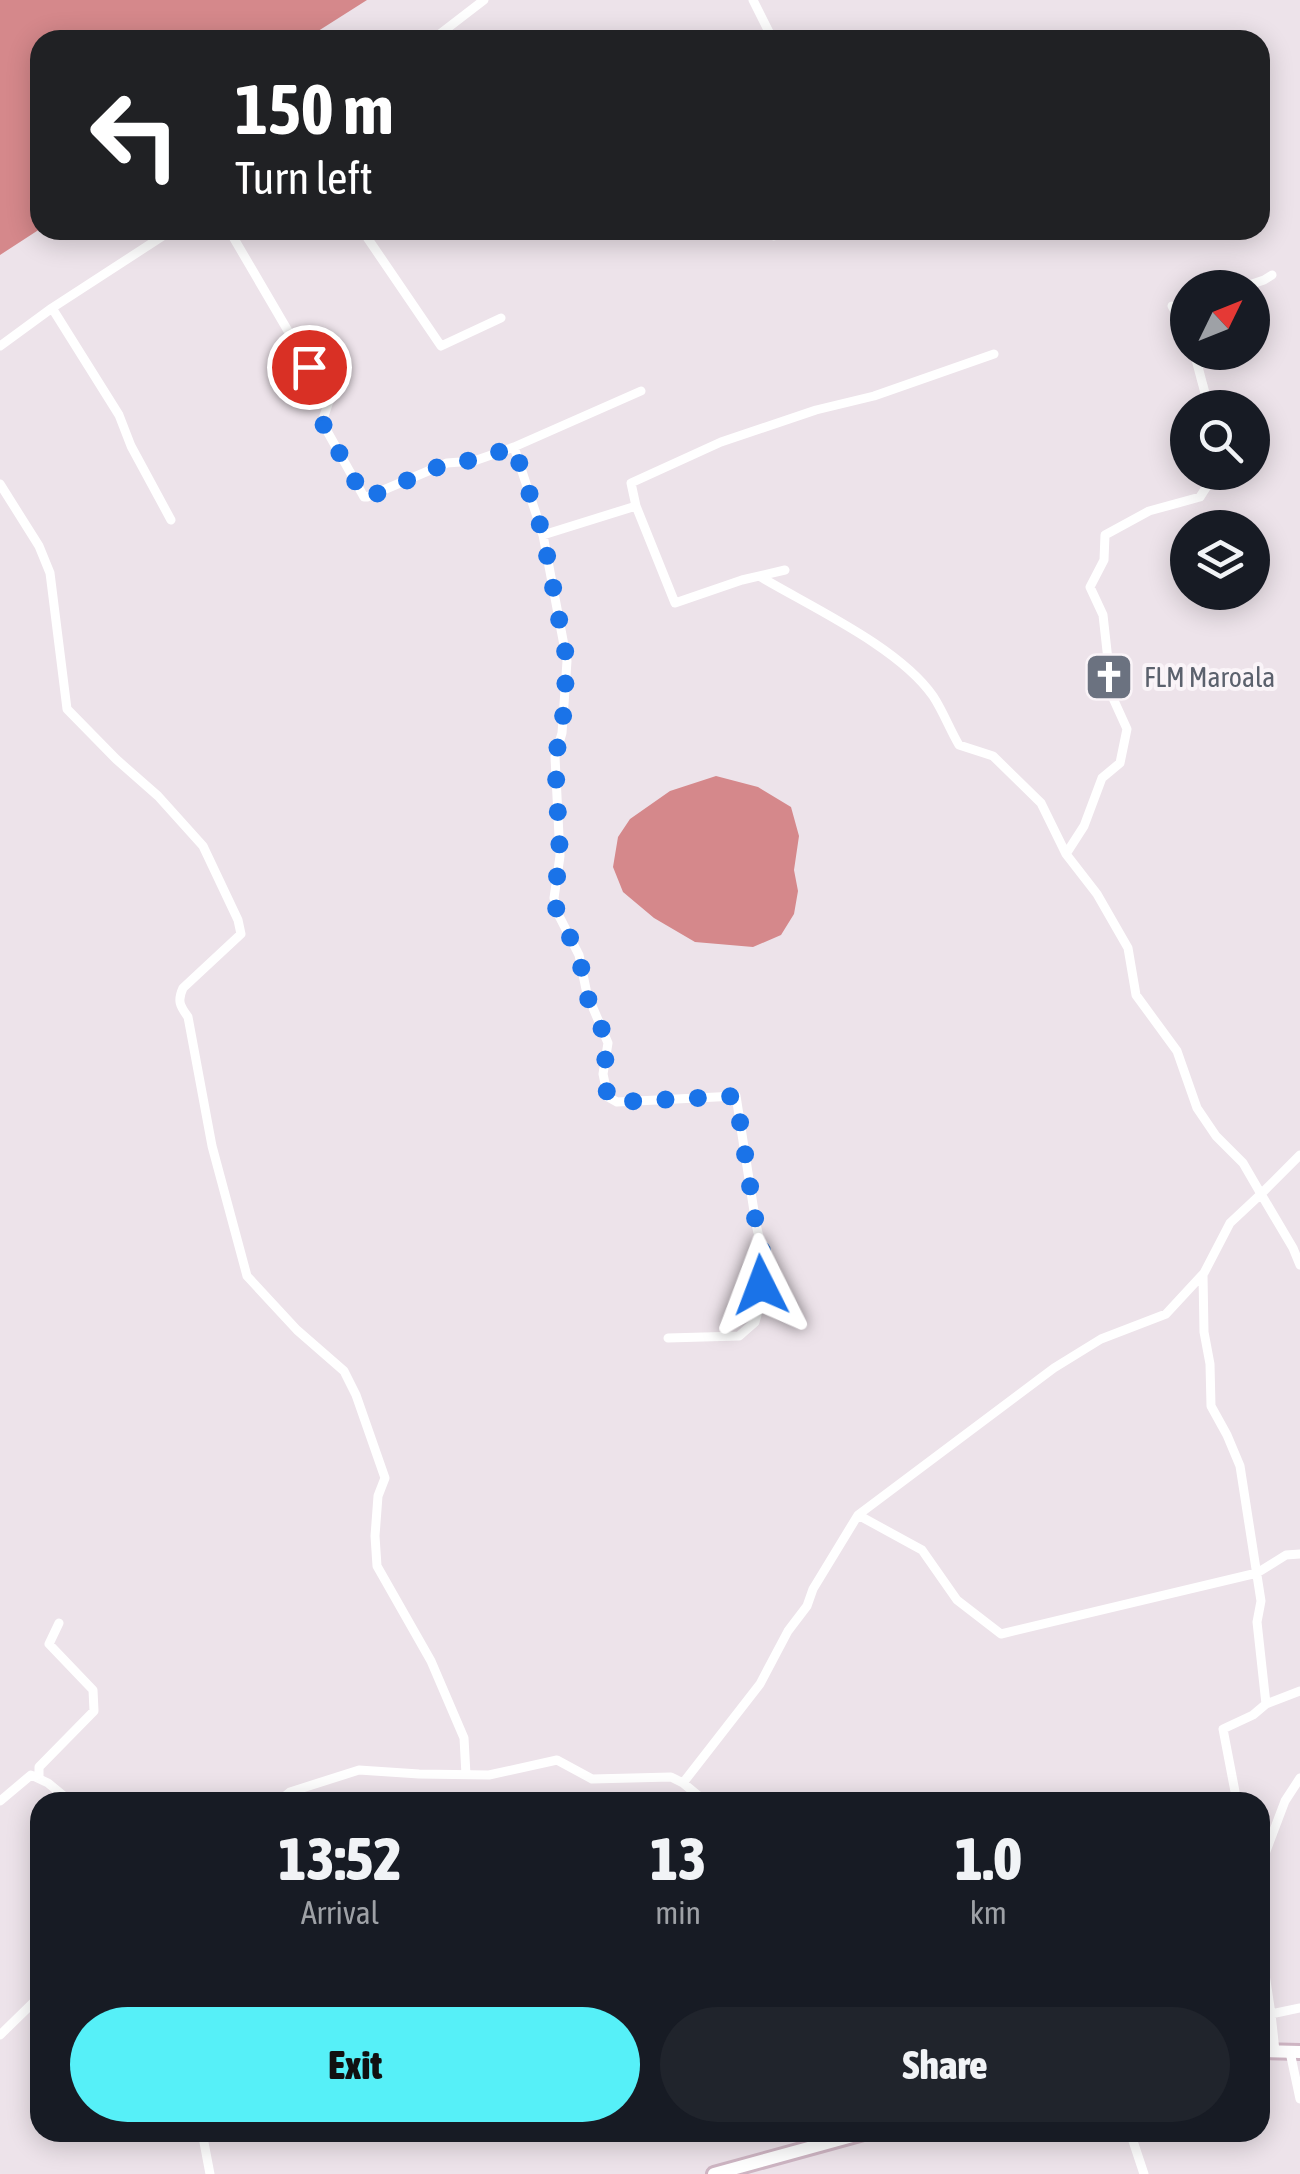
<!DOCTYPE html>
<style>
:root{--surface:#171b24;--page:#20242c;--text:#f1f3f6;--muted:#9ea1a6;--accent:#56f0f8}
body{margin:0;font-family:"Asap Condensed",sans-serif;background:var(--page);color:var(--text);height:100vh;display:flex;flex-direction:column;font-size:38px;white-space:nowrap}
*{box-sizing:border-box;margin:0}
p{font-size:32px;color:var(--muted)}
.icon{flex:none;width:55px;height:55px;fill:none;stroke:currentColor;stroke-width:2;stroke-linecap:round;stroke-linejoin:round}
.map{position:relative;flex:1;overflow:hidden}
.details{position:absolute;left:30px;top:1792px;width:1240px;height:350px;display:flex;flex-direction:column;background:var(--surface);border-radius:30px;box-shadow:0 5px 25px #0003}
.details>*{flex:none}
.guide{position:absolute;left:30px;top:30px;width:1240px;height:210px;border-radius:30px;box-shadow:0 5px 25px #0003;background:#202124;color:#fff;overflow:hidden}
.needle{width:65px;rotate:47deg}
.buttons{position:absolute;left:1170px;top:270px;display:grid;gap:20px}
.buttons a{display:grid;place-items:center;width:100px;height:100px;border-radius:50%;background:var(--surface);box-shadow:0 5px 25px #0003;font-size:50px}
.pin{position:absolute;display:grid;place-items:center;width:85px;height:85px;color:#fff;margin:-42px;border:5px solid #fff;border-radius:50%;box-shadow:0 2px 10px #0007}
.me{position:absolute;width:110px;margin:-55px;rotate:357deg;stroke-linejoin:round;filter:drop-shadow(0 0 8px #0008)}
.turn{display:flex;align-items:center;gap:35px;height:210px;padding:0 40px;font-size:45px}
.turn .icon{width:130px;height:130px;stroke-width:2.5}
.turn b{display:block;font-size:70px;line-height:85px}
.eta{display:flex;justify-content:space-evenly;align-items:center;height:170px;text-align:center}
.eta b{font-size:60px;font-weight:800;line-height:70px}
.cta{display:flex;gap:20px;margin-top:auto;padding:20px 40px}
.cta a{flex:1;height:115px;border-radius:60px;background:var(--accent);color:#111;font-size:40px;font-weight:800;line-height:115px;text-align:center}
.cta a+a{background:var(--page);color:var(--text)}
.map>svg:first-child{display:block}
.water{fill:#d5888b}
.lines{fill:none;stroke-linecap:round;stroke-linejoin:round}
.secondary-casing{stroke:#ceb5c3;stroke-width:18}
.minor{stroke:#fff;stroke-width:9}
.secondary{stroke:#fff;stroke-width:12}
.route{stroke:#1a73e8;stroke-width:18;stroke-dasharray:0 32.4}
.labels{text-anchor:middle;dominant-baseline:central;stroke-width:8;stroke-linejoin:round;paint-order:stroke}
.worship-label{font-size:28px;fill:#5b616d;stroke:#faf4f8;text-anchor:start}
</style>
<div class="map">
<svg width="1300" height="2174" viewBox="0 0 1300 2174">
<rect width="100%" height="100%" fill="#ede3ea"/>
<!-- water -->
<path class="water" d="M0,0H367L304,40H40V229L0,255Z
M716,776L758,787L791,807L799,836L794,870L798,891L794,914L781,935L753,947L695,942L654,918L623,892L613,867L618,837L630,819L670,791Z"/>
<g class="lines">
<!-- secondary casing -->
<g class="secondary-casing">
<path id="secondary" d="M1260,2051L1300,2052
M714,2174L867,2132"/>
</g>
<!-- minor -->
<path class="minor" d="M753,0L773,40
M432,40L484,0
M229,230L329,401L322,422L364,497H367L447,463L474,461L514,447L641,391
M362,230L441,346L501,318
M774,236L776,230
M1240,288L1264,280L1272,275
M1172,306L1188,336
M52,308L119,415L131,446L171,520
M0,346L52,308L172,230
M1194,352L1209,408
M514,447L543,535L636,506L675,603L742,580L785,570
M0,484L39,546L50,573L67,709L116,759L158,796L203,846L238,920L241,934L183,988C177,1001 180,1006 188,1017L212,1146L247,1276L297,1330L344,1371L356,1395L385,1478L378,1496L375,1536L377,1566L431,1661L464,1738L466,1775
M636,506L631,483L721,442L816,410L874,396L994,354
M543,535L567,661L562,733L555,757L560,856L554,898L557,912L579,955L587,994L608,1043L603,1074L608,1097L617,1102L736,1096L756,1224L763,1255L762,1297L755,1322L739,1336L668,1338
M759,576C811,607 899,647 933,696C943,711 950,730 959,745L993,756L1041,803L1066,854L1097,894L1128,948L1136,995L1177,1051L1197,1108L1216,1136L1243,1163L1261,1194L1230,1223L1204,1273L1166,1314L1101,1339L1054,1368L858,1515L922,1550L957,1600L1001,1634L1257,1573L1286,1555L1300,1554
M1066,854L1084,826L1102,778L1120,763L1127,729L1112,696L1103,615L1090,587L1104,560L1105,535L1149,511L1200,497L1216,472
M1300,1155L1261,1194L1293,1248L1300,1265
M1203,1275L1204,1332L1210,1364L1211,1406L1227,1435L1240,1466L1261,1601L1257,1622L1266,1704L1253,1715L1223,1729L1237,1802
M1266,1704L1300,1691
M39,1778V1767L94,1711L93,1690L49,1644L59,1623
M683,1783L760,1684L788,1631L807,1606L813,1589L858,1515
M0,1801L31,1775L48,1783L71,1802
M278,1802L290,1792L359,1770L419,1774L489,1775L557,1760L592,1779L671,1777L683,1783L706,1802
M1260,1867L1285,1801L1300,1778
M1260,1941L1271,2014
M0,2035L40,1996
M1275,2051L1271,2014L1300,2008
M1290,2052L1300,2099
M202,2132L210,2174
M1130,2132L1144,2174"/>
<!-- secondary -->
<use href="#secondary" class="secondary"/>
</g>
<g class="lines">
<!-- route -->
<path class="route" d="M309,367L329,401L322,422L364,497L367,498L447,463L474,460L514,447L543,534L567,661L562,732L555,756L560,856L554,898L557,912L579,955L586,994L608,1043L603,1074L608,1097L616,1102L736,1096L756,1224L763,1256L761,1285"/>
</g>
<!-- icons -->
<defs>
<g id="church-square" transform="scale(2.5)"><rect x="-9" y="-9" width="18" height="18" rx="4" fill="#6b7280" stroke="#faf4f8"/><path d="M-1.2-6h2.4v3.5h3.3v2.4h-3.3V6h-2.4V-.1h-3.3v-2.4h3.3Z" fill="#fff"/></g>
</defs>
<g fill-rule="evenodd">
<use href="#church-square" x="1109" y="677"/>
</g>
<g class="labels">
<!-- worship labels -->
<g class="worship-label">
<text x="1144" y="677">FLM Maroala</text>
</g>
</g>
</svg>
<div class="buttons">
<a><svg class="needle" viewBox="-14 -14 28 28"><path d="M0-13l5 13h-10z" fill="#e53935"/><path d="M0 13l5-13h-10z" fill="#9ea1a6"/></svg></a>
<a><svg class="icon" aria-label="search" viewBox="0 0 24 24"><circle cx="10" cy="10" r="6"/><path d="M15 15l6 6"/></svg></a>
<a><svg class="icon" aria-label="layers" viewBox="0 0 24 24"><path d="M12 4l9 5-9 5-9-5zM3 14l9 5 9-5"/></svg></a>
</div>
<div class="pin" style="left:309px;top:367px;background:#d93025"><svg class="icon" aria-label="arrive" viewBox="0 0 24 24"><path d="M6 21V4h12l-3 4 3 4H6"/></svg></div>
<svg class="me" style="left:761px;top:1285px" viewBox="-20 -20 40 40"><path d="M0-17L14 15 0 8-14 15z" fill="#1a73e8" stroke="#fff" stroke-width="4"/></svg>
<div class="guide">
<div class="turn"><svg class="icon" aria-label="left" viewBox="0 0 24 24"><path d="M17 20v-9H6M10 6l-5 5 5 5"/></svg><div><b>150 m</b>Turn left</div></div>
</div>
<section class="details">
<div class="eta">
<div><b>13:52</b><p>Arrival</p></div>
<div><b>13</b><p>min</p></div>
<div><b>1.0</b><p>km</p></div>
</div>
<div class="cta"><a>Exit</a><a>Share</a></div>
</section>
</div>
